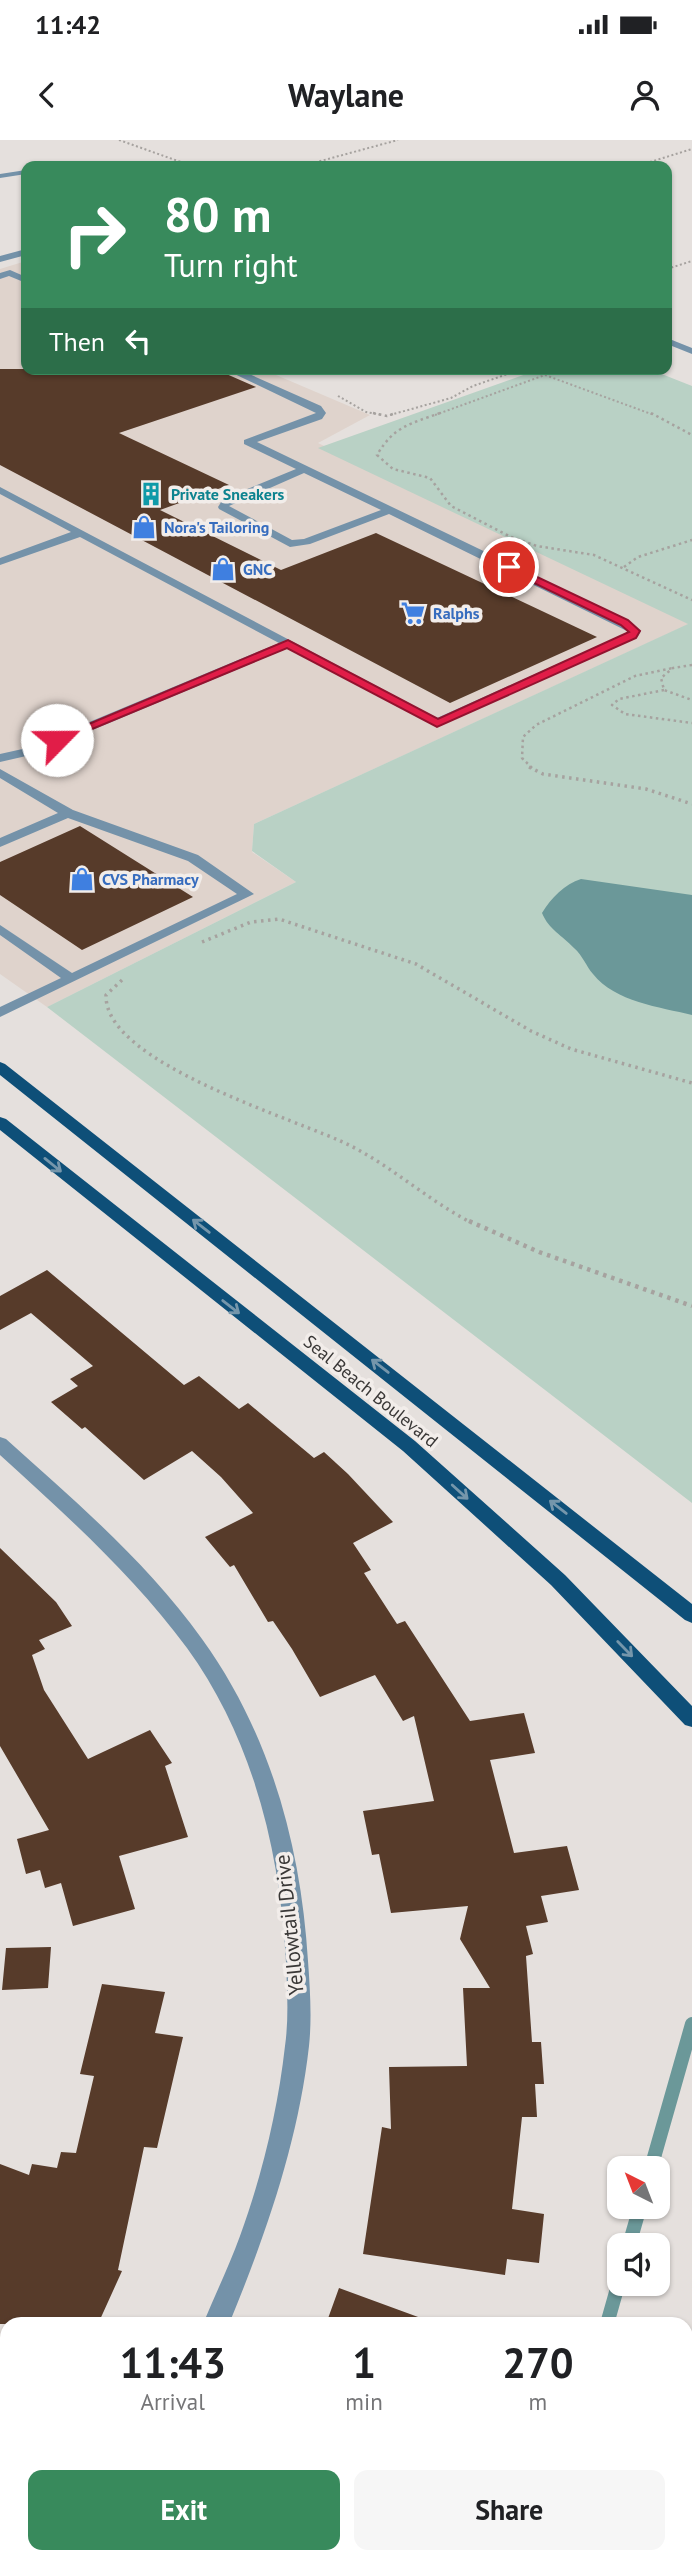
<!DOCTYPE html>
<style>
:root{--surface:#fff;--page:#f6f6f6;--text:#202124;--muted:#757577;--accent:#388a5c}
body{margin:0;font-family:"PT Sans",sans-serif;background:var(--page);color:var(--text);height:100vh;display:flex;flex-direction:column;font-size:26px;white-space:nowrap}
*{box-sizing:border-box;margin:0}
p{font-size:23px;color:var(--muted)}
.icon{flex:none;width:38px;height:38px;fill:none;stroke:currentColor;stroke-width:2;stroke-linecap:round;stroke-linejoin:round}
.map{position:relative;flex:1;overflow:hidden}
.details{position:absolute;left:0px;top:2177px;width:693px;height:247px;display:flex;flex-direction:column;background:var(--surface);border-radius:21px 21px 0 0;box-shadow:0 2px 5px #0004}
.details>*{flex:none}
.guide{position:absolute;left:21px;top:21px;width:651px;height:214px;border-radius:14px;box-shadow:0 2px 5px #0004;background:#388a5c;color:#fff;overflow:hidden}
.needle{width:46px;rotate:318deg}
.fabs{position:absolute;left:607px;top:2016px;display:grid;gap:14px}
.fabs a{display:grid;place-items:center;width:63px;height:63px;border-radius:14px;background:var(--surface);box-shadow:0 2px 5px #0004;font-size:35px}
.pin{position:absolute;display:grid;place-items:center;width:60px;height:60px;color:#fff;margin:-30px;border:4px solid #fff;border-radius:50%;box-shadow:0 2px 7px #0007}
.me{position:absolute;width:77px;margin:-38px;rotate:67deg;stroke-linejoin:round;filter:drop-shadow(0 0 5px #0008)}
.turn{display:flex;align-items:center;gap:24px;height:147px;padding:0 28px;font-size:32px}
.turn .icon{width:91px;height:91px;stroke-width:2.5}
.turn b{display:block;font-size:49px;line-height:60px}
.then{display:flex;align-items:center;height:66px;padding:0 28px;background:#0003;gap:14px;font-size:26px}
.eta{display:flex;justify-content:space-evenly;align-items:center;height:119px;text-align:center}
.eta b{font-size:42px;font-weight:800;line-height:49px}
.action{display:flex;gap:14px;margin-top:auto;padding:14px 28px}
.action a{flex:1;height:80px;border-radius:14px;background:var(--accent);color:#fff;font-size:28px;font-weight:800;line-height:80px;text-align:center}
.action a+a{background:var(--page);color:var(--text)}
.status{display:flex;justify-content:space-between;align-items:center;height:49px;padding:0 35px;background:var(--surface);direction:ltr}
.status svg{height:19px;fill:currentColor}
header{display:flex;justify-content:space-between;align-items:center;height:91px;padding:0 28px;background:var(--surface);font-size:32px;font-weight:800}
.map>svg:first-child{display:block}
.built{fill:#dfd3cc}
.green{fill:#b9d1c5}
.water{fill:#6b9899}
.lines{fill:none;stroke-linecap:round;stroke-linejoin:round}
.stream{stroke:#6b9899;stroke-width:14}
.building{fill:#573b2a}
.path-far3{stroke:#a6a29f;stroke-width:2;stroke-dasharray:2 2.5;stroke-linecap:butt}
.path-far2{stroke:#a6a29f;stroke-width:2.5;stroke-dasharray:2.5 3.5;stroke-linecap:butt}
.path-far1{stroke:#a6a29f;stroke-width:3.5;stroke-dasharray:2.5 4.5;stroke-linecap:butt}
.path{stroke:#a6a29f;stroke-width:4.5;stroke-dasharray:3.5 5;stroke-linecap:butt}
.minor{fill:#7492a9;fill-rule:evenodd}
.major{fill:#0e4f78;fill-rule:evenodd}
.oneway{stroke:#7596ab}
.route{fill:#e11d48;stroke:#92132f;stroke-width:2}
.labels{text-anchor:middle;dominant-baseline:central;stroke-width:7;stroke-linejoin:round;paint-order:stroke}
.far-culture-label{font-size:16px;font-weight:bold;fill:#0d838f;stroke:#f2edea;text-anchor:start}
.far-shop-label{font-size:16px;font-weight:bold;fill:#366cbe;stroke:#f2edea;text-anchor:start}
.street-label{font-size:18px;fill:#3a3837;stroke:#f2edea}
.near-street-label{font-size:21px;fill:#3a3837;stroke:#f2edea}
</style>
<div class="status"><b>11:42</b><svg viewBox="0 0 49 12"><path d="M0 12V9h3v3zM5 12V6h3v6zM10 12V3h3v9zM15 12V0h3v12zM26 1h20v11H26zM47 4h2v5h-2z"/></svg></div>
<header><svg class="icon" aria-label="back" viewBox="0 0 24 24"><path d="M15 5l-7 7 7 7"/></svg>Waylane<svg class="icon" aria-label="person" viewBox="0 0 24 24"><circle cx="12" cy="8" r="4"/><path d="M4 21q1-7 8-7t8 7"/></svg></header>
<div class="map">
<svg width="692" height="2423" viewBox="0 0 692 2423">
<rect width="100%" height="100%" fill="#e5e0dd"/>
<!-- built -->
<path class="built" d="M26,121V229H262L370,275L318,303L689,484L254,684L252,712L296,742L47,867L0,834V129Z"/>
<!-- green -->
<path class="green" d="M540,229H649L692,246V1363L47,867L296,742L252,711L254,684L688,484L318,308Z"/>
<!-- water -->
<path class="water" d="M581,739L692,755V875C660,867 615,862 593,834C586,826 583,816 574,808C562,795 549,790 542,773C551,758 565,744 581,739Z"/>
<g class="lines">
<!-- stream -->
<path class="stream" d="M651,2028L692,1884
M629,2105L640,2067
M607,2184L620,2138
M539,2423L541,2417"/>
</g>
<!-- building -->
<path class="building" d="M0,229H215L256,247L119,293L229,345L160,370L281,430L376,393L597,497L450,563L0,325Z
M80,686L193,757L82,810L0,755V722Z
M47,1130L184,1245L199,1236L239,1269L248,1263L314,1318L324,1312L348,1334L393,1382L353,1403L371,1430L364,1433L397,1484L405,1481L470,1581L524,1573L535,1613L490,1620L514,1713L567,1706L579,1750L541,1756L548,1782L526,1786L533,1814L526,1816L532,1902H541L544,1944H535L537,1977H522L512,2069L544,2074L539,2123L507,2119L505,2135L363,2114L382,1987L391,1989L389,1927L467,1926L463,1848H490L460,1799L468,1766L391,1773L379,1714L372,1715L363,1671L434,1661L414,1576L403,1581L375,1535L320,1557L292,1509L273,1481L268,1482L234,1425L230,1427L205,1397L253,1373L221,1337L192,1311L144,1340L85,1287L82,1289L51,1262L78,1246L70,1239L93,1226L31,1173L0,1190V1156Z
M0,1408L56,1462L72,1486L39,1500L45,1509L32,1515L44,1550L88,1619L150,1590L172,1623L165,1626L188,1697L119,1716L135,1769L73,1786L61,1743L45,1748L40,1730L26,1734L17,1699L49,1690L0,1606Z
M51,1807L48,1848L2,1850L6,1808Z
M102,1844L165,1852L155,1893L183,1897L157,2008L144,2007L118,2130L122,2131L98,2184H0V2024L29,2035L32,2024L57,2028L61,2012L76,2013L94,1936L80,1934Z
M339,2148L429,2181V2184H326Z"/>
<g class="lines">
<!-- path-far3 -->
<path class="path-far3" d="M119,0L192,26
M302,26L398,0
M637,26L692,9
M667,129L692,121
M339,229L367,234L393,229
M338,256L366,272L382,275
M390,275L451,258L473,246L522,229
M435,275L545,235L654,275"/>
<!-- path-far2 -->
<path class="path-far2" d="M373,273L387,276L396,273
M440,273C410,284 394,286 377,315L393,329L430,338L451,366L511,397L537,406L594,415L692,460
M651,273L692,295
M624,427L638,417L692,400
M692,525L673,528L661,538L664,550L692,560
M664,550L619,559L612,565L625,574L692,583
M532,628L522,618L523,597L536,585L635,536L673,528"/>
<!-- path-far1 -->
<path class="path-far1" d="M529,627L543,634L646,649L692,664
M202,802L251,782L279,779L416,824L531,891L571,909L692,943
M122,840L106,855C104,924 298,979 351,1006C394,1028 429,1061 472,1083"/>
<!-- path -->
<path class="path" d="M469,1081L539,1112L692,1166"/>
<!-- minor -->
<path class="minor" d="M26,30V34L0,38V34Z
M26,109V115L0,122V116Z
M10,130L26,137V143L9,136L0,139V133Z
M667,198L692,208V214L667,204Z
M224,229H238L321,266L326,273L322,279L257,302L629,481L641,491L638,496L437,587L288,508L35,614L0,622V614L27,608L279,503L80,397L0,425V418L71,392L0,354V347L437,578L629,492L389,374L310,404L290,407L219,369L218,367L223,359L296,329L244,304V300L316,273ZM304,333L381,370L304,399L292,400L229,366Z
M0,629L73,670L198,715L254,754L0,877V867L61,838L0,795V785L72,833L237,754L188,721L68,678L0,707V698L58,673L0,638Z
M0,1297L6,1299C75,1361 148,1423 202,1499C270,1593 301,1706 308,1821C310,1849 312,1878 309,1906C298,2003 266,2094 229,2184H203C215,2155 229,2126 240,2096C262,2036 278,1969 285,1906C289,1878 287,1849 286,1822C280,1711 253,1599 187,1508C134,1436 66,1375 0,1315Z
M106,2417H134L131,2423H103Z"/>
<!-- major -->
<path class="major" d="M0,922L5,924L692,1464V1483L685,1480L0,935Z
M0,977L6,979L415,1301L565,1435L692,1566V1587L685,1585L551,1445L403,1311L0,990Z"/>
</g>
<!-- one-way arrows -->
<defs><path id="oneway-shaft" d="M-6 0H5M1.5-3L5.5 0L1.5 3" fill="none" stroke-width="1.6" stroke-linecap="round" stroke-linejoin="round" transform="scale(1.75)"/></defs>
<g class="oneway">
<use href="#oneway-shaft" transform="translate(53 1025) rotate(39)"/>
<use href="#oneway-shaft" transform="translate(201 1086) rotate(-142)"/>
<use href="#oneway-shaft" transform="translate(231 1167) rotate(38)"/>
<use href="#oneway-shaft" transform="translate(380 1226) rotate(-142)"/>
<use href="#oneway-shaft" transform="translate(460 1352) rotate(42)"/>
<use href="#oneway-shaft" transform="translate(558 1367) rotate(-142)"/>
<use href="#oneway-shaft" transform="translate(625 1509) rotate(46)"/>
</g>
<!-- route -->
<path class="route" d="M505,425H512L628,480L640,491L636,498L437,587L287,508L61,602L51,600L288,500L438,579L629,492L621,485L505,429Z"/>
<!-- icons -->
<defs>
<g id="building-bare" transform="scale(1.89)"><path d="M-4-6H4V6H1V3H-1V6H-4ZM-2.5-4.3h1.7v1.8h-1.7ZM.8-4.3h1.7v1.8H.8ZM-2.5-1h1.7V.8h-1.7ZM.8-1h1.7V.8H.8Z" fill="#0f9aa8" stroke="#f2edea" stroke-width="2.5" paint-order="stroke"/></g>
<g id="shop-bare" transform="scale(1.89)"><path d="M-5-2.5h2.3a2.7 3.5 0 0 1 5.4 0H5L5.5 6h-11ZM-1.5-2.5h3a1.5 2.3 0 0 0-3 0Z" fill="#3f7fe0" stroke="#f2edea" stroke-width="2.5" paint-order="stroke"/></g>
<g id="supermarket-bare" transform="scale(1.89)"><path d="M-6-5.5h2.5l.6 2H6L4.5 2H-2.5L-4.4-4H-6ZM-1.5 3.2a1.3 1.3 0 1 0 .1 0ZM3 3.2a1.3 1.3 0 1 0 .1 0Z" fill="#3f7fe0" stroke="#f2edea" stroke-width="2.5" paint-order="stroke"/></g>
</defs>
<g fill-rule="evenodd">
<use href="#building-bare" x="151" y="354"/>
<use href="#shop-bare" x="144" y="387"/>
<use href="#shop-bare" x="223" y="429"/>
<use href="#supermarket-bare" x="413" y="473"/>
<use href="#shop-bare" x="82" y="739"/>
</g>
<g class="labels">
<!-- far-culture labels -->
<g class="far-culture-label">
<text x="171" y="354">Private Sneakers</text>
</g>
<!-- far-shop labels -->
<g class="far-shop-label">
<text x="164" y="387">Nora's Tailoring</text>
<text x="243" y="429">GNC</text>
<text x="433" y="473">Ralphs</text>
<text x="102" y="739">CVS Pharmacy</text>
</g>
<!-- street labels -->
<g class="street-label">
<text transform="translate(371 1251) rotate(39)">Seal Beach Boulevard</text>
</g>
<!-- near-street labels -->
<g class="near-street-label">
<text transform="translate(289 1785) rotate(-96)">Yellowtail Drive</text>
</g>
</g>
</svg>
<div class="fabs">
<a><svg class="needle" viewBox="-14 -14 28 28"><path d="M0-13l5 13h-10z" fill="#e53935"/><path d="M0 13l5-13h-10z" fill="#757577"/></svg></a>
<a><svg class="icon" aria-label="sound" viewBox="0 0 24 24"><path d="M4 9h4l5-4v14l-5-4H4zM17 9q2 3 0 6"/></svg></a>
</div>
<div class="pin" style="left:509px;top:427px;background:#d93025"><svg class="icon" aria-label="arrive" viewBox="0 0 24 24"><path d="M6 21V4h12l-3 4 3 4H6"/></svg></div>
<svg class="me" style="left:57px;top:600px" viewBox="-20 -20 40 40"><circle r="19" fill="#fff"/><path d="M0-13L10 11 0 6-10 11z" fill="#e11d48"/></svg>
<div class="guide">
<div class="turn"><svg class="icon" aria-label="right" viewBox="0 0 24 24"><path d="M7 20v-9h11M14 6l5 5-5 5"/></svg><div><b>80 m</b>Turn right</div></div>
<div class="then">Then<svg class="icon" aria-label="left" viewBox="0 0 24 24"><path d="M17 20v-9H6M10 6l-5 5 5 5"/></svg></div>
</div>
<section class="details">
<div class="eta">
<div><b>11:43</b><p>Arrival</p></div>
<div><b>1</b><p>min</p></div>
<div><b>270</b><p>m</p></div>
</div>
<div class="action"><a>Exit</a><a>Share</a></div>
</section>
</div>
